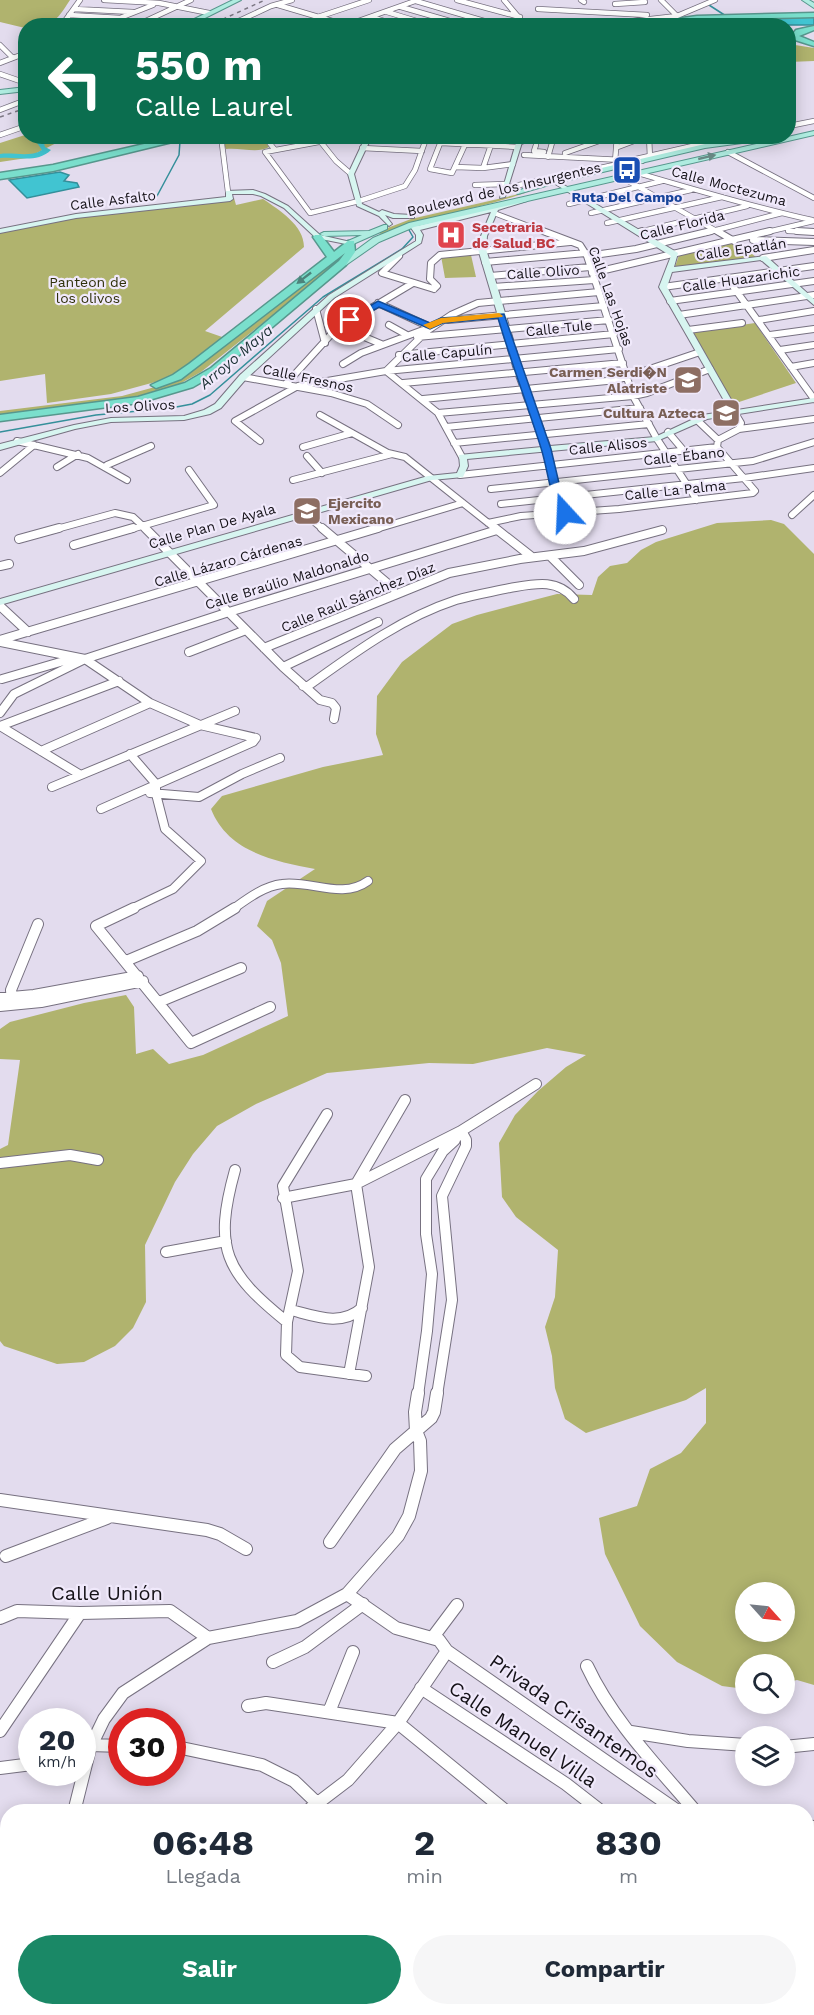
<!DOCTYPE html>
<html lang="es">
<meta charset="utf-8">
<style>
:root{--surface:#fff;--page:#f6f6f7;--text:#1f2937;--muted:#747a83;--accent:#1a8866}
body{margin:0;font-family:"Work Sans",sans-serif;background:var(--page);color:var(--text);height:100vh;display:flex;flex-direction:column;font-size:22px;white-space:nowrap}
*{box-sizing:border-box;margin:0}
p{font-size:20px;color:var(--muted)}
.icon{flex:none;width:33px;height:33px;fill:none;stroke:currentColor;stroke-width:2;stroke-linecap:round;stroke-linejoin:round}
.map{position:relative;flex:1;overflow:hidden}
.panel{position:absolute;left:0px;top:1804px;width:814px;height:212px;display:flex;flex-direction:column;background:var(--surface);border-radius:24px 24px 0 0;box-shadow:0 3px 15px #0003}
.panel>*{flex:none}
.hud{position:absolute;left:18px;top:18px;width:778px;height:126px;border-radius:24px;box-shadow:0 3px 15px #0003;background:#0b6e4f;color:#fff;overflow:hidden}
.needle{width:39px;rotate:117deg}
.controls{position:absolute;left:735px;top:1582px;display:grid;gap:12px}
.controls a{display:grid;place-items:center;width:60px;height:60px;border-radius:50%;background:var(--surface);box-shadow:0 3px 15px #0003;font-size:30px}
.speed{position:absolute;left:18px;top:1708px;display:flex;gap:12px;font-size:30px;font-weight:700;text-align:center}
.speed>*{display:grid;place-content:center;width:78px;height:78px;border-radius:50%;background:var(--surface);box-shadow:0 3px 15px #0003;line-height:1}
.speed small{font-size:15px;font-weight:400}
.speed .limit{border:9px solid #d22;background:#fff;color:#111}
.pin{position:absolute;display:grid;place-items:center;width:51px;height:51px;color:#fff;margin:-26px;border:3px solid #fff;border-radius:50%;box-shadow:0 2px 6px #0007}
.me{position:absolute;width:66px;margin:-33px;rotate:340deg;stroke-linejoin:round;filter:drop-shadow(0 0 4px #0008)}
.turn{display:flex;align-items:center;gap:21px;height:126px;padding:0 18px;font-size:27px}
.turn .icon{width:78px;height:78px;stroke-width:2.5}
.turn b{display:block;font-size:42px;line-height:51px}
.eta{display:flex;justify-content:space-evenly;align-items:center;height:102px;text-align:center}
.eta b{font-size:36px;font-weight:700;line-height:42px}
.cta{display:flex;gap:12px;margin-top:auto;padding:12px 18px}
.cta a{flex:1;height:69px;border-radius:36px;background:var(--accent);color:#fff;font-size:24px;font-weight:700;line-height:69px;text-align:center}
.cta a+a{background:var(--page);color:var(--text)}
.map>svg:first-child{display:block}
.green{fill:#b0b36e;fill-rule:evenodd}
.water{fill:#41c4d1;stroke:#348f9a;stroke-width:1.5}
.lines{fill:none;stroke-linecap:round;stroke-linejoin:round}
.stream{stroke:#348f9a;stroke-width:1.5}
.river{fill:#41c4d1;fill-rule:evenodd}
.street-far4-casing{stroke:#777180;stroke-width:6}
.street-far3-casing{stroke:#777180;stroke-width:8}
.street-far2-casing{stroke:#777180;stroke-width:10}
.street-far1-casing{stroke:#777180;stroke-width:12}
.street-casing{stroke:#777180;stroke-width:14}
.secondary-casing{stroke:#777180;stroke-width:2}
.primary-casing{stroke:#57978d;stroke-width:2}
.highway-casing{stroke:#57978d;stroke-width:3}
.street-far4{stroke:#fff;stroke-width:4.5}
.street-far3{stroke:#fff;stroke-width:6}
.street-far2{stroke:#fff;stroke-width:8}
.street-far1{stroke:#fff;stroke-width:10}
.street{stroke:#fff;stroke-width:12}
.secondary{fill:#d7f5f0;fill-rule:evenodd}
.primary{fill:#afece0;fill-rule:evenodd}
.highway{fill:#7adfcc;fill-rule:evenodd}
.rail{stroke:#7c7783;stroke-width:1.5;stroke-dasharray:4 4;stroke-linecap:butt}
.oneway{fill:#6a8a86}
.oneway2{fill:#4d837b}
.route{fill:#1a73e8;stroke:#114b97;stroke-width:1.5}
.slow{fill:#f59e0b}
.labels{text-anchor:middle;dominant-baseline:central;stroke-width:4.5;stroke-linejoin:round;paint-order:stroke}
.far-street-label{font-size:14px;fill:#151218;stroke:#f0e9fb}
.far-transit-label{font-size:14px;font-weight:bold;fill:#164399;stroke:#f0e9fb}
.far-health-label{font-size:14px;font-weight:bold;fill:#be3a42;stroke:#f0e9fb;text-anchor:start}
.far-park-label{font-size:14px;fill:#2f3009;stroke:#f0e9fb}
.far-education-label{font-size:14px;font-weight:bold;fill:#785e54;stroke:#f0e9fb;text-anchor:end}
.far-water-label{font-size:15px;font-style:italic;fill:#1a3033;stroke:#f0e9fb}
.near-street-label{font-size:20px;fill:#151218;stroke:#f0e9fb}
</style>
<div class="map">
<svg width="814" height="2015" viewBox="0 0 814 2015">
<rect width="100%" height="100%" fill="#e3dcee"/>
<!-- green -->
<path class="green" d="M0,0H70C55,23 53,26 26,26L25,28L0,22Z
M789,44L814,48V61L789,62Z
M25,135L26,136L68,137L27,158L0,162V143Z
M229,137H261L269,147C257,154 240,147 226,149L224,144Z
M528,192C479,209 429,216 381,234L377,232L411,219Z
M234,198L236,205L263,199C279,210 304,225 304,247L205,331L225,338L170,378L111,394L47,403L45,374L0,381V231L35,223Z
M732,242H736L756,257L675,267L679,255Z
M347,249L331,269L201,372L174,387L157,394L122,400L0,416V411L122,396L166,384Z
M471,255L476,277L445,278L441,256Z
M755,323L796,383L733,404L693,332Z
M771,520L784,524L814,554V1685L797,1680L785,1683L784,1665H746L745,1689L722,1686L677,1662L640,1626L605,1554L599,1518L637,1506L650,1469L681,1453L706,1423V1388L686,1400L586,1433L565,1419L555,1388L552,1356L545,1327L555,1297L558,1250L516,1217L502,1197L499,1143L515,1115L538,1091L566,1067L586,1055L547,1048L473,1064L429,1063L327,1073L256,1104L217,1126L193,1154L175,1182L145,1245L146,1302L133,1328L115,1346L84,1362L57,1364L4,1346L0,1341V1149L8,1145L20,1060L0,1059V1029L10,1022L84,1003L126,995L134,1007L136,1054L153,1049L169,1064L203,1055L288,1016L281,963L272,940L257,926L267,901L315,869C274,861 228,852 211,809L222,796L323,767L383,755L376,734L377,696L402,662L452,624L477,615L557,594L592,595L598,577L610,566L627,563L641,550L656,542L717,523ZM746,1593H784V1632H746Z"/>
<!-- water -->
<path class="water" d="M814,17V25H672L740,20Z
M60,172L69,175L64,181L77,183L79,187L27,198L9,180Z"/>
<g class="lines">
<!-- stream -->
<path class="stream" d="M709,5L726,16
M157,196L179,155L180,141
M0,432L96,415L171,408L192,404L210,395L323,297L402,249L413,237L409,230"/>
<!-- river -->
<path class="river" d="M38,136H45L43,140L45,147L51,150C36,164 18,156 0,158V154C14,152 29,158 42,150L35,140Z"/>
<!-- street-far4 casing -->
<g class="street-far4-casing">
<path id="street-far4" d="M104,0L159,3L209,13
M457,0L520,17
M504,0L526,26
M581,0L584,2
M661,0L677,16
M416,1L501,26
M615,4L645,2
M278,5L349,26
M401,7L467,26
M74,9L133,12
M538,9L647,15
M387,12L433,26
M69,15L120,18
M318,17L369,0
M371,17L401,26
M62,25L80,0
M347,25L418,0
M118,26L120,18L153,5
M135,26L191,0
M228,26L271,6L292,0
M589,26L677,16L715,0
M0,45L13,58
M0,63L26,53
M0,74L26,83
M0,110L26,100
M789,126L814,121
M0,135L26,126
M227,136L222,144L228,192
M264,136L275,150
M351,136L265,152L310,213L359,201L405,186L415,170L427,136
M443,136L430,169L452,173L469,136
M649,136L650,158
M659,136L707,140
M320,141L336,161L351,174
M520,142L538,137
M441,143L518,147
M536,145L534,151L544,152
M618,147L634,141
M362,148L422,151
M728,152L814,198
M565,153L602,140
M524,155L642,161
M548,157L554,136
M636,159L736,136
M615,162L617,136
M455,167L483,168L513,164
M483,168L491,145
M638,173C696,190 753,207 812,220
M621,177L720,233
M475,185L506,184
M505,188L614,165
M569,204L662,181
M494,213L547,233
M591,213L691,190
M607,223L722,197
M788,231L814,232
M639,232L747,206
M705,233L782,213
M763,233L814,221"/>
</g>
<!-- street-far3 casing -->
<g class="street-far3-casing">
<path id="street-far3" d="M543,231L580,245L587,256L633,396L657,439L697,500
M717,231L734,241
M797,231L814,232
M639,232L642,231
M753,240L814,242
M399,256L382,273L434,289
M587,256L636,249L711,231
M763,258L814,250
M485,262L586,253
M592,273L770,231
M490,276L590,267
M727,278L814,399
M493,287L594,280
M663,287L814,266
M434,289L437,286L430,279L431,263L440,255L570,242
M670,301L814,281
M378,303L430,327
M316,309L325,343
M679,315L814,295
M448,320L604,306
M759,320L814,311
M389,325L407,335
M688,330L742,323
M770,335L814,329
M362,336L381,344
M417,337L609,320
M780,350L814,345
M399,355L614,334
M343,364L361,353L423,330
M791,367L814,363
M386,371L427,331L451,315L478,303L599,292
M386,371L438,413L462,457
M243,377L331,393L367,404L398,425
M403,383L623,363
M286,384L336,329L413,283
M423,399L617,380L700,352
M438,413L633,396L647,393L710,369
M320,415L388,453L405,457L497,530
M697,420L718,440
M446,427L640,408
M739,429L814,419
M668,432L684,451
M17,441L88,458L127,480
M260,441L235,421L298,386L386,371L619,349
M454,443L649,424
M303,447L352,433
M547,449L557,496L565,513
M307,456L322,473
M107,465L151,446
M57,467L78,454
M0,473L34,445
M460,475L717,447
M293,480L392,454
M491,489L753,461L814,442
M501,504L744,478L814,468
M305,514L324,530
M792,515L814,495
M488,523L521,516L619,509L753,493L755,491L717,447L718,440L739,429L741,423L735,413
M53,530L115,513L133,517L147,530
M128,530L214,505L189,470
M373,530L463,503"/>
</g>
<!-- street-far2 casing -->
<g class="street-far2-casing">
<path id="street-far2" d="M145,528L283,667L320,700L332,703L336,708L334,719
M322,528L393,588
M495,528L532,557
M19,539L59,528
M74,545L133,528
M551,557L579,585
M0,566L9,564
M0,606L28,632
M0,640L378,528
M0,642L85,659L150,703L200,725L256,738
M264,648L449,573L520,559L584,551L662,530
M189,652L246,630
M283,667L378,622
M2,679L74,658
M303,686H308C354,653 401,618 456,600C473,595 492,592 510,588C534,584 557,578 574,599
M0,713L14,694L85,659L229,612L497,530
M0,726L119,681
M0,726L79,774
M41,751L150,703
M130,754L156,784V794L165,829L201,861L173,889L131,909
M52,787L235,711
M150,793L199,797L242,774L280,758
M101,809L253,742L256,738
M233,909C247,899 264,886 282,884C311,880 342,900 368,881"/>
</g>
<!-- street-far1 casing -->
<g class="street-far1-casing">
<path id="street-far1" d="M134,908L96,926L191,1043L270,1007
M126,961L197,931L235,908
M0,998L34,995L138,976
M159,1002L241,968
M12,1003L11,990L38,924
M0,1006L41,1002L143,981
M327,1114L283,1186L298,1271L287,1322L286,1355L300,1367L366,1376
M0,1163L70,1155L98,1160
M235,1170C213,1249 225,1272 287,1322
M283,1198L356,1184L461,1131L536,1084
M166,1252L226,1241
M291,1310C315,1316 341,1327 362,1308
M349,1374L369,1267L356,1184L405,1100
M418,1395L427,1331L432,1274L426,1234V1179L443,1151L455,1140L456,1134
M437,1395L452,1300L442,1196L466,1146V1140L461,1131"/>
</g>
<!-- street casing -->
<g class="street-casing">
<path id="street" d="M0,1500L207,1530L220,1534L246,1549
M330,1542L395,1449L431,1418L434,1412L437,1393
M6,1556L107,1518
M347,1594L396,1628L439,1640L447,1651L679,1812
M0,1618L17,1611L80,1613L170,1611L208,1638
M433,1637L457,1605
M273,1662L305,1647L363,1604
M587,1666C612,1720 658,1767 696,1812
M421,1688L566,1784L602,1812
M248,1706L266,1703L398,1723L507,1812
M329,1712L353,1652
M0,1731L80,1613
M631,1732L688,1741L746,1745
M172,1746L262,1765L294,1781L317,1803
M784,1747L814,1744
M85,1748L90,1745L122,1746
M0,1768L32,1764
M74,1812L90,1748L104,1719L123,1693L208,1638L297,1621L347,1594L398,1536L409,1516L421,1471L420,1441L416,1431L415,1412L418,1393
M214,1812H220
M306,1812L348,1780L398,1723L447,1651
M807,1826L814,1827
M0,1854H8
M807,1929L814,1962
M628,2008L649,2015
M725,2008L726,2015
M72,2015L76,2008
M371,2015L379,2008"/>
</g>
<!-- secondary casing -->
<g class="secondary-casing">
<path id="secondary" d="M347,136L365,139L366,136H372L354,174L362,204L379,212L382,210L394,214L412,215L414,216V218H393L385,215L392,224L389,226L379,216L357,206L348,174L363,142L348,138Z
M518,136H524L505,197L500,198Z
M554,179L678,253L674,267L766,256L814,299V305L761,260L672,272L667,287L737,410L814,398V402L707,419L657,441L467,459L468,466L463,477L432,480L0,605V599L428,476L457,473L460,466L459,455L542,447L515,373L478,249L481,236L491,212L420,230L423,235L421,243L334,298L246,379L221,408L210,414L184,420L111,422L75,429L0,450V444L74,425L111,418L184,416L204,410L215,404L240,375L329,295L416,241V235L409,225L410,224H414L417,226L524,199L527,201L498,210L487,236L486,249L523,373L550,446L655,437L702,415L730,411L659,287L671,256L552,182L551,181Z
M253,190L265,194L288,206L320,235L355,243L351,245L316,238L284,208L261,196L253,194H232L233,199L230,201L76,218L0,233V229L76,214L226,197V191Z
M0,1942L8,1943V1961L0,1960Z
M412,2008H438L440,2015H415Z"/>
</g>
<!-- primary casing -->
<g class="primary-casing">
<path id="primary" d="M233,0H241L189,26H180Z
M802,0H809L814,3V8Z
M26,87V91L0,94V90Z
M814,131V135L414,227L379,242L346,265L339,263L373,238L409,223Z
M739,139H742V143L705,148L556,183L518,194L514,192L554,179L705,144Z
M384,225H387V229L351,245L347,243L348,241L362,235L324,236L320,234L324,232L369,231Z"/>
</g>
<!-- highway casing -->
<g class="highway-casing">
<path id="highway" d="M814,13V17L697,20L652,26H624L697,16Z
M814,26V30L799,36L814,42V46L792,39L791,36L796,30Z
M179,136H197L53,171L0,179V173L53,165Z
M315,235H321L334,252L348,241H354L355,252L346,265L219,372L193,387L139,403L0,421V415L138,397L185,383L211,368L339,261L345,253L181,379L156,388L151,385L173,375L189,364L327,257L313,237Z"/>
</g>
<!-- street-far4 -->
<use href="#street-far4" class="street-far4"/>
<!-- street-far3 -->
<use href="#street-far3" class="street-far3"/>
<!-- street-far2 -->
<use href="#street-far2" class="street-far2"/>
<!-- street-far1 -->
<use href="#street-far1" class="street-far1"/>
<!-- street -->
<use href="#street" class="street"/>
<!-- secondary -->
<use href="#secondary" class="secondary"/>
<!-- primary -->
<use href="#primary" class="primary"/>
<!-- highway -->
<use href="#highway" class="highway"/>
<!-- rail -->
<path class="rail" d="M208,26L265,0
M0,117L26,108"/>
</g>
<!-- one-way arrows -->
<defs><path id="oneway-solid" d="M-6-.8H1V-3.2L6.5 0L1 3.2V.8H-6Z" transform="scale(1.5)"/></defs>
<use class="oneway" href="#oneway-solid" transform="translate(707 157) rotate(-13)"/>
<use class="oneway2" href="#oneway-solid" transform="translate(304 278) rotate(142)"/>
<!-- route -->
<path class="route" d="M378,301L430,323L441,318L504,314L551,449L562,496L570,513L568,515H561C549,494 548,470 541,448C527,404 511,362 498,318L443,323L430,329L379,307L353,322L346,320Z"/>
<!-- slow -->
<path class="slow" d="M499,313L503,316L502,317L443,323L430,329L423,325L441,318Z"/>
<!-- icons -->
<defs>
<g id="bus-square" transform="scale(1.5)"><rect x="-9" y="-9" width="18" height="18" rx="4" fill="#1a4fb4" stroke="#f0e9fb"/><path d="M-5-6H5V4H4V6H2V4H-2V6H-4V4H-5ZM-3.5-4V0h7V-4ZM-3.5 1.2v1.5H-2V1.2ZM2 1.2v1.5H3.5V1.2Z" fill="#fff"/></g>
<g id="hospital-square" transform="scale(1.5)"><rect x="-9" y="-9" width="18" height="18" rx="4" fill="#e0444e" stroke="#f0e9fb"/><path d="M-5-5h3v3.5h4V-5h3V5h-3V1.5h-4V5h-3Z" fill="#fff"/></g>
<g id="school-square" transform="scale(1.5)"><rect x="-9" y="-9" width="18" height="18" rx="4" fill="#8d6e63" stroke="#f0e9fb"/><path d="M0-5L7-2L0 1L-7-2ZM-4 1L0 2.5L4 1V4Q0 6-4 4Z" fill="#fff"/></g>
</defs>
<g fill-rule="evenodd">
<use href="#bus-square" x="627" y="170"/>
<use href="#hospital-square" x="451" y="235"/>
<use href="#school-square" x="688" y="380"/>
<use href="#school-square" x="726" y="413"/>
<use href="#school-square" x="307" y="511"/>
</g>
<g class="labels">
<!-- far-street labels -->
<g class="far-street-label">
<text transform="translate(729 186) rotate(15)">Calle Moctezuma</text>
<text transform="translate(504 189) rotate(-13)">Boulevard de los Insurgentes</text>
<text transform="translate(113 200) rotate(-7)">Calle Asfalto</text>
<text transform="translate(682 225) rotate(-14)">Calle Florida</text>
<text transform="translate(741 249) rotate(-8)">Calle Epatlán</text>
<text transform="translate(543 272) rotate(-4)">Calle Olivo</text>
<text transform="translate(741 279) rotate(-8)">Calle Huazarichic</text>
<text transform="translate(611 296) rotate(70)">Calle Las Hojas</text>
<text transform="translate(559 328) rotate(-6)">Calle Tule</text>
<text transform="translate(447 353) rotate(-5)">Calle Capulín</text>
<text transform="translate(308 378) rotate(12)">Calle Fresnos</text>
<text transform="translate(140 406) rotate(-3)">Los Olivos</text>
<text transform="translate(608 446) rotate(-6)">Calle Alisos</text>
<text transform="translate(684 456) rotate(-6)">Calle Ébano</text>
<text transform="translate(675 490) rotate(-6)">Calle La Palma</text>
<text transform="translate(212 526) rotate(-16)">Calle Plan De Ayala</text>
<text transform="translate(228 561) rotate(-16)">Calle Lázaro Cárdenas</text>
<text transform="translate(287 580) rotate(-17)">Calle Braúlio Maldonaldo</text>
<text transform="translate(358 597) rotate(-22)">Calle Raúl Sánchez Díaz</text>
</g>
<!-- far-transit labels -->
<g class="far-transit-label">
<text x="627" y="197">Ruta Del Campo</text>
</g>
<!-- far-health labels -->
<g class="far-health-label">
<text x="472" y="227">Secetraria<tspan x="472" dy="16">de Salud BC</tspan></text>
</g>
<!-- far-park labels -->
<g class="far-park-label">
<text x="88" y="282">Panteon de<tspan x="88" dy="16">los olivos</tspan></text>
</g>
<!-- far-education labels -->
<g class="far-education-label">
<text x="667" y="372">Carmen Serdi�N<tspan x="667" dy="16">Alatriste</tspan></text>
<text x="705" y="413">Cultura Azteca</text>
<text x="328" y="503" text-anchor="start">Ejercito<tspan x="328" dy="16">Mexicano</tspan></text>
</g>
<!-- far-water labels -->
<g class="far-water-label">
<text transform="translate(236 357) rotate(-40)">Arroyo Maya</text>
</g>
<!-- near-street labels -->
<g class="near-street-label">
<text x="107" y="1593">Calle Unión</text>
<text transform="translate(574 1716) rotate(35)">Privada Crisantemos</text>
<text transform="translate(523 1734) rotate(34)">Calle Manuel Villa</text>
</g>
</g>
</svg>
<div class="controls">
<a><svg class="needle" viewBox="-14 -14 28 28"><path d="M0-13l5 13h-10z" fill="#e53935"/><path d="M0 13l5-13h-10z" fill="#747a83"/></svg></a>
<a><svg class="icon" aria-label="search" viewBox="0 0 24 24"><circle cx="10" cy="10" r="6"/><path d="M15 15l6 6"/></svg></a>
<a><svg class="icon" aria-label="layers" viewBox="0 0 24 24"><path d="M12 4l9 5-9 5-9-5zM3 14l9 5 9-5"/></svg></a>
</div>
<div class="speed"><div>20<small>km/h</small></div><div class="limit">30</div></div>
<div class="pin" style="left:350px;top:320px;background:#d93025"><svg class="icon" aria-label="arrive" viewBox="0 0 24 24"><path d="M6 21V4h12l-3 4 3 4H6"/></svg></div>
<svg class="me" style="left:565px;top:513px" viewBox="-20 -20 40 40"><circle r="19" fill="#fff"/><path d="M0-13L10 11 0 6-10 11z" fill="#1a73e8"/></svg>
<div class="hud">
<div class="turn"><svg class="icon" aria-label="left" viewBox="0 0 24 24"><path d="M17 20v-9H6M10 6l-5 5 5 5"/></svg><div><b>550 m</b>Calle Laurel</div></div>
</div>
<section class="panel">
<div class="eta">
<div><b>06:48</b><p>Llegada</p></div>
<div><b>2</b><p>min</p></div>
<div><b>830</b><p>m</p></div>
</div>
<div class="cta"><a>Salir</a><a>Compartir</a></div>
</section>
</div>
